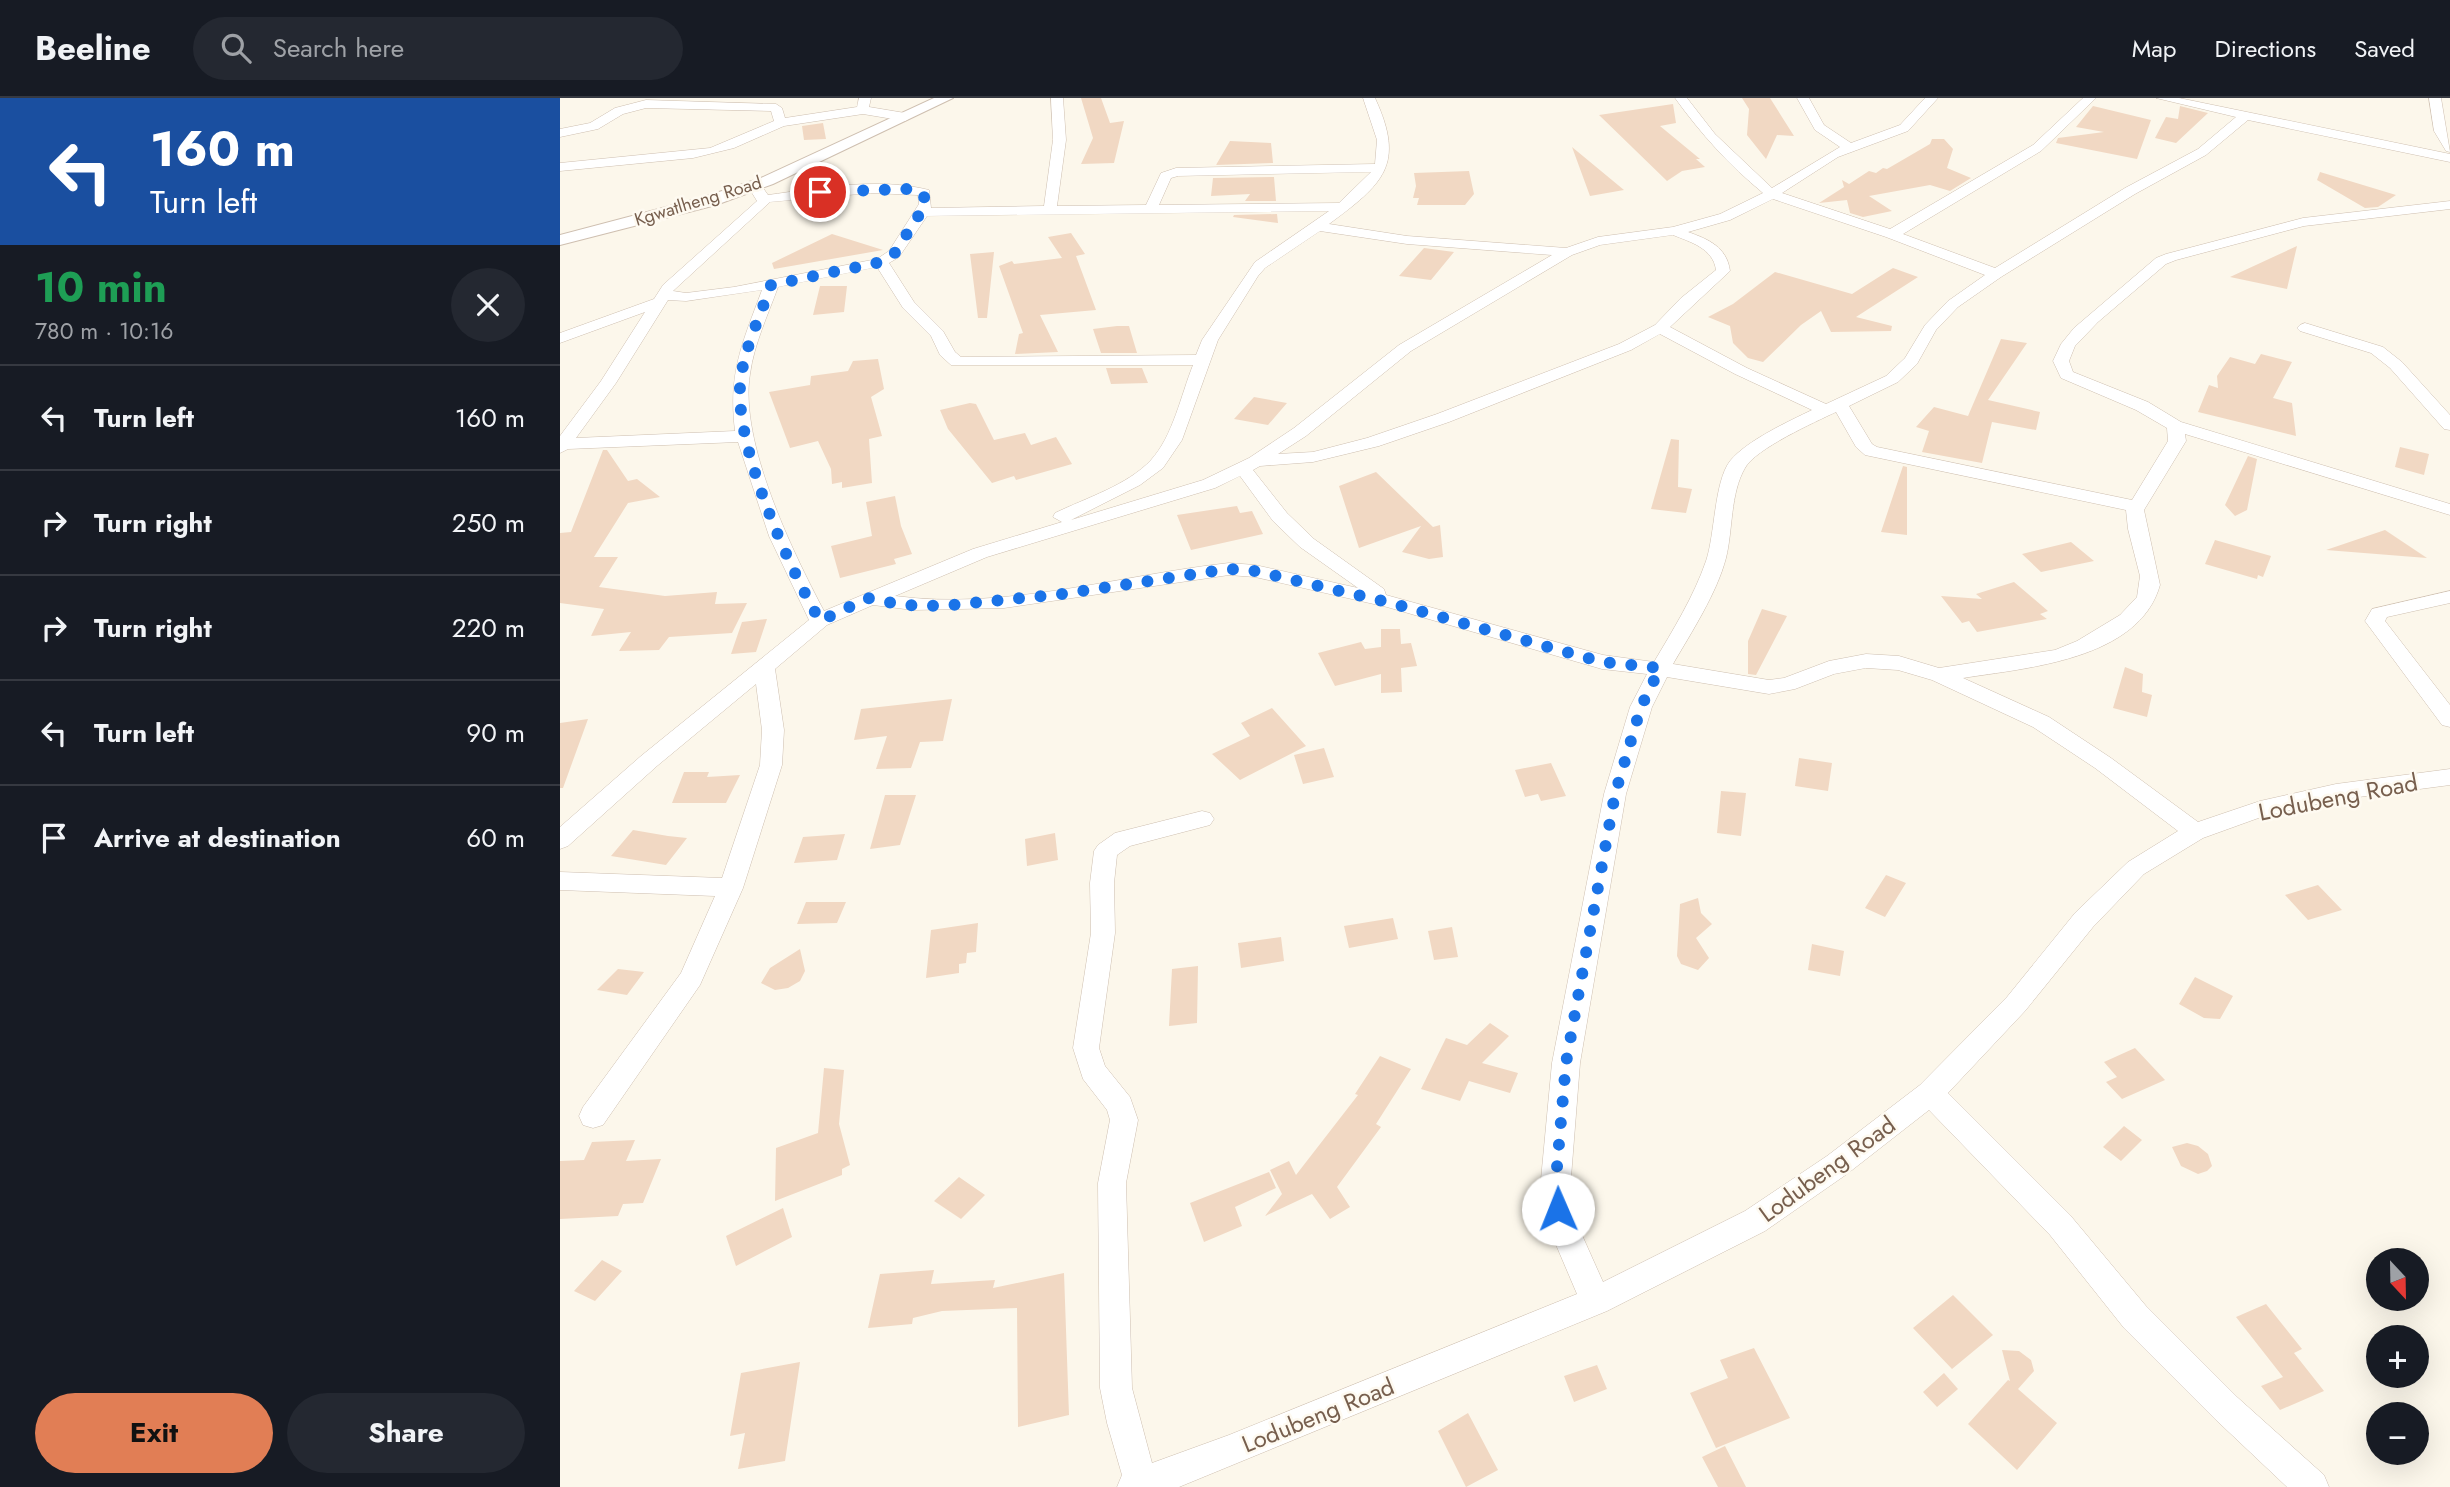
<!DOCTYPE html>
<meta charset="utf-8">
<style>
:root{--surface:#171b24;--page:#242831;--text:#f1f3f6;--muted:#9ea1a6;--line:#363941;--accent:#e17e55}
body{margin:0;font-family:Jost,sans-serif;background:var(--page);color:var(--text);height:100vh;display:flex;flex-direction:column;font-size:26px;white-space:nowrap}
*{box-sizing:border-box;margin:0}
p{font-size:23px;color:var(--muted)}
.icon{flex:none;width:38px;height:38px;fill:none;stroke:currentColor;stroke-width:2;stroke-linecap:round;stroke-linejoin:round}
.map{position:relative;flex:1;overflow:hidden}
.details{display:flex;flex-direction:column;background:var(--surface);width:560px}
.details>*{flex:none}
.guide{background:#1a4fa0;color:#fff;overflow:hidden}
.needle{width:46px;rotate:158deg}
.buttons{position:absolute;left:1806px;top:1150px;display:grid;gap:14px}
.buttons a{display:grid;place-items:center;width:63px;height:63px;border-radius:50%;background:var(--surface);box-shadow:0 7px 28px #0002;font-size:35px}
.pin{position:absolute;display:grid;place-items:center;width:60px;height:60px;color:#fff;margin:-30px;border:4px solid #fff;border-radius:50%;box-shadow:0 2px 7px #0007}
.me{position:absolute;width:77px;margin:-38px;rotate:359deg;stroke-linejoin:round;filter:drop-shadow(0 0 5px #0008)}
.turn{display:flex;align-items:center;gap:24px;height:147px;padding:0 35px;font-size:32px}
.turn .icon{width:91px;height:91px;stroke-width:2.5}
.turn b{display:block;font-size:49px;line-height:60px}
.round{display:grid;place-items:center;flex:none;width:74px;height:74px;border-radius:37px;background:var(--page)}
.overview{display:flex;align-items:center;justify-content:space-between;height:119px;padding:0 35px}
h1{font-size:42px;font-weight:700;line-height:52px;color:#1e9e55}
.cta{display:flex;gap:14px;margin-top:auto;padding:14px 35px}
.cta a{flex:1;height:80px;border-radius:42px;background:var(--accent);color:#111;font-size:28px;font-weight:700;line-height:80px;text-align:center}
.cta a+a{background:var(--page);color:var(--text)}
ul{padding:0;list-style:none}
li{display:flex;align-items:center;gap:21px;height:105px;padding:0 35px;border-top:2px solid var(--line)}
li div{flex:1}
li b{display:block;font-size:26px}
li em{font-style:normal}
header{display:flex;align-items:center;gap:42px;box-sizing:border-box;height:98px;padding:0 35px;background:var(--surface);border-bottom:2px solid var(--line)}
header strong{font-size:33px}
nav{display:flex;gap:38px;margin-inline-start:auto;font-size:24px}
.search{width:490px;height:63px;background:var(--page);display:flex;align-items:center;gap:18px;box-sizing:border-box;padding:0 24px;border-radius:38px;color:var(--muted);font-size:26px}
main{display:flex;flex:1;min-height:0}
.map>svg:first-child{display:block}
.building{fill:#f1d8c3}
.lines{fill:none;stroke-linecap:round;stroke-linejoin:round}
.minor-casing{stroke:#cebfb0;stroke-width:1}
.tertiary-casing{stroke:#cebfb0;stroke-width:2}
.minor{fill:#fff;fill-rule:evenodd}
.tertiary{fill:#fff;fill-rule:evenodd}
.route{stroke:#1a73e8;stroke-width:12;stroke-dasharray:0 21.6}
.labels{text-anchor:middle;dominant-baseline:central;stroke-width:5;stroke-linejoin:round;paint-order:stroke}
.far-street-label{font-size:18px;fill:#775f4e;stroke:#fefaf1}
.near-street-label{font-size:24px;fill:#775f4e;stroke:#fefaf1}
</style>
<header>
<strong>Beeline</strong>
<div class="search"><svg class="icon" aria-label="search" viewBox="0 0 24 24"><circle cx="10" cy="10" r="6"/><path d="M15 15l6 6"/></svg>Search here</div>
<nav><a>Map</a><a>Directions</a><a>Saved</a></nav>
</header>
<main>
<section class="details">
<div class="guide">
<div class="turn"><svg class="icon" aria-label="left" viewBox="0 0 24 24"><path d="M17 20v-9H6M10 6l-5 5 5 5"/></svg><div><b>160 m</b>Turn left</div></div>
</div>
<div class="overview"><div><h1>10 min</h1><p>780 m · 10:16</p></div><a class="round"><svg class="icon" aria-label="close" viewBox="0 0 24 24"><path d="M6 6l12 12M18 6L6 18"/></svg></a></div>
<ul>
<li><svg class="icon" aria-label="left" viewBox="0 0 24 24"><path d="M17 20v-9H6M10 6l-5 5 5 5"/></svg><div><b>Turn left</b></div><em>160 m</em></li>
<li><svg class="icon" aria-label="right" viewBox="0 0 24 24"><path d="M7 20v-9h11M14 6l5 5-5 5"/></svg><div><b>Turn right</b></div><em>250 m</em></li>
<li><svg class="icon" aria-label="right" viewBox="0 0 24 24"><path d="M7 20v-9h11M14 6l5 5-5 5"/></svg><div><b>Turn right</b></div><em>220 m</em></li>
<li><svg class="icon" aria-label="left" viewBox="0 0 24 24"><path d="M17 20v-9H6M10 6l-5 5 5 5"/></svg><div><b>Turn left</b></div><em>90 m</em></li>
<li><svg class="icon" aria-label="arrive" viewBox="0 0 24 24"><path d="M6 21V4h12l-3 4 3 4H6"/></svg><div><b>Arrive at destination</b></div><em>60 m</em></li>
</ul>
<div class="cta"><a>Exit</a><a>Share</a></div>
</section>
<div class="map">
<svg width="1890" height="1389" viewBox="0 0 1890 1389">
<rect width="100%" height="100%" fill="#fcf7eb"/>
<!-- building -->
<path class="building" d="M521,0H541L550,25L564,23L554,65L521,66L533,40Z
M1182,0H1210L1234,38L1217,37L1206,61L1187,37L1189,11Z
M1113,6L1116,25L1100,28L1140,61H1136L1145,69L1122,73L1107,83L1039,17Z
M1533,8L1591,22L1577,61L1496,45L1498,40L1544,34L1516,29Z
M1620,8L1648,15L1616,45L1595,40L1606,19L1618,21Z
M263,25L266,41L244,42L242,28Z
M1372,41H1384L1393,51L1387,70L1411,80L1390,93L1370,87L1309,98L1332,113L1303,119L1290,115L1287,102L1259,105L1284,89L1282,82L1289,86L1309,73L1316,75L1323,70L1327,71L1370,46Z
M670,43L711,45L713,65L656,67Z
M1012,49L1064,92L1030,98Z
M909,73L914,96L905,107H857L859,100H853L856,88L854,75Z
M1760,74L1836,97L1818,109L1805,110L1757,82Z
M714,79L716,103H685L690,96L651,98L653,80Z
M717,116L718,125L673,119L674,117Z
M511,135L525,156L516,158L536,212L480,217L498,254L455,256L459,236L463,235L439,168L452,163L454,166L502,160L488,139Z
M272,136L323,152L214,171L212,165Z
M1737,148L1727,191L1670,179Z
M864,150L894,154L871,182L839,178Z
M434,154L427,220H418L410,156Z
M1333,170L1358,179L1296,219L1332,228L1331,233L1271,234L1261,213L1241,227L1203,264L1188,260L1173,245L1170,228L1148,219L1173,206L1215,174L1292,196Z
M260,188H287L284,214L253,217Z
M557,228H569L577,255H541L533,231Z
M1441,241L1467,245L1428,302L1480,314L1476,332L1432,324L1422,365L1362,354L1369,333L1356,329L1374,309L1408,318Z
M1701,256L1732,264L1713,300L1732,305L1736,338L1638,314L1649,287L1658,290L1657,278L1670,259L1695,266Z
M318,261L324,291L311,299L322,338L309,341L312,385L282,390V384L272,386L271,371L258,343L230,350L209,294L250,287L251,278L288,273L293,263Z
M546,270H582L588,285L551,286Z
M694,299L727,305L708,327L674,321Z
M410,305L416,306L434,342L465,335L471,347L496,339L512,366L456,382L454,378L432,385L388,331L380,312Z
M1111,341L1119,342L1118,389L1132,391L1126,415L1091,411Z
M1840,349L1869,356L1864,377L1835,369Z
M43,352H47L68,383L77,381L100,399L68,405L34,459H58L39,489L105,498L157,494L155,506L187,505L172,535L109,539L99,552L59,553L71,534L31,538L44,511L0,505V435L11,434Z
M1688,358L1697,361L1687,412L1675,418L1665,407Z
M1343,368L1347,369V437L1321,434Z
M816,374L873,429L880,427L883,459L869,461L842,454L861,428L799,450L779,388Z
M335,398L341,428L352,456L334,461L336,466L280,480L271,448L312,438L306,404Z
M677,408L680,415L692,413L703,436L631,452L617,417Z
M1825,432L1867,460L1766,452Z
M1655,442L1711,458L1703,479L1698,477L1697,481L1645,466Z
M1511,444L1534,463L1481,474L1462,456Z
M1454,484L1488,513L1480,516L1487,521L1417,534L1409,523L1402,525L1381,498L1422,501L1416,496Z
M1202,511L1227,518L1196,577L1188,576V543Z
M207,521L196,554L171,556L182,524Z
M821,531H840L841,546L851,545L857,568L841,570L842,594L821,595V576L775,588L758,555L801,544L805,551L821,549Z
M1565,569L1583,576L1582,594L1592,597L1587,619L1553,610Z
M392,601L383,643L360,644L351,670L316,671L327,638L294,642L301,611Z
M712,610L746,648L680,682L652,656L690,638L681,625Z
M28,621L3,690H0V625Z
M764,650L774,679L743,686L734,657Z
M1239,660L1272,665L1268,693L1235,688Z
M991,665L1006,698L981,703L978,696L965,699L955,672Z
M124,674H149L147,679L180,677L166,705H112Z
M1161,693L1186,695L1181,738L1157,735Z
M325,697H356L340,747L310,751Z
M73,732L108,738L127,740L106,767L51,758Z
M495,735L498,762L467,768L465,741Z
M285,736L277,762L234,765L243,739Z
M1326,777L1346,785L1325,819L1305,810Z
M1758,787L1782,812L1748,822L1725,797Z
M1138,800L1141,815L1152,826L1136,840L1149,860L1138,872L1121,866L1117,858L1120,806Z
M246,804H286L277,825L237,826Z
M833,820L838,841L789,850L784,828Z
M418,825L416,854L407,855L406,865L399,866V875L366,880L371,832Z
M892,829L898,859L874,862L868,833Z
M721,839L724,863L681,870L678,845Z
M1252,846L1284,853L1280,878L1248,872Z
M240,851L245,873L240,883L228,890L215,892L201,885L210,870Z
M638,868L637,925L609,928L612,871Z
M58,871L84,874L67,897L37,892Z
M1635,879L1673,898L1660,921L1644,920L1619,906Z
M930,925L949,938L922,965L958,975L950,995L909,983L900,1003L861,991L886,940L907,947Z
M1575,950L1605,982L1562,1001L1546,984L1557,979L1544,964Z
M820,958L851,971L816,1026L821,1029L777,1089L790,1109L770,1121L752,1096L705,1118L722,1096L710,1072L729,1063L736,1077L798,997L795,996Z
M264,970L284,972L279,1026L290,1067L282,1071V1077L215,1103L216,1050L258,1035Z
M1564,1028L1582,1042L1561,1063L1543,1049Z
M75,1042L66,1063L101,1061L83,1105L63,1106L58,1118L0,1121V1063L24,1062L32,1044Z
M1627,1045L1638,1048L1648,1056L1652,1068L1647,1073L1638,1076L1621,1068L1612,1049Z
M709,1074L716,1090L675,1109L682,1128L644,1144L630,1105Z
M399,1079L425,1097L401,1121L374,1103Z
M223,1110L232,1139L176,1168L166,1138Z
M42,1162L62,1173L35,1203L14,1193Z
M374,1172L371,1186L435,1182L433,1190L504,1175L509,1317L458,1329L457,1210L382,1213L353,1220L352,1226L308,1230L320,1176Z
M1393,1197L1433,1237L1392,1271L1353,1230Z
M1706,1206L1742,1251L1734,1255L1764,1293L1720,1312L1701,1288L1723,1279L1676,1219Z
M1194,1250L1230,1320L1156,1350L1130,1295L1168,1280L1160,1262Z
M1442,1252L1459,1253L1471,1262L1474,1273L1458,1291L1497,1325L1457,1372L1408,1326L1448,1282L1450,1283Z
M240,1264L225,1363L178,1371L185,1335L170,1338L181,1275Z
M1037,1267L1047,1291L1014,1304L1004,1278Z
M1384,1275L1398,1291L1377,1309L1363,1294Z
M908,1315L938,1372L906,1389L878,1333Z
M1165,1348L1186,1389H1158L1142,1359Z"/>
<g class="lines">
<!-- minor casing -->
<g class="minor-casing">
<path id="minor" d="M299,0H311L309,9L345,15L351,19L345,23L303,16L224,28L174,50L133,60L0,73V65L150,50L214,23L211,13L86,10L63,16L38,31L0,39V31L30,25L55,10L86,2L216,6L222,10L225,20L297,9Z
M491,0H503L506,42L497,108L586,107L601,75L616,70L815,66L817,42L803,0H815C846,67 823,86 769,126L847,138L1006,150L1038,139L1113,129L1160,116L1203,95C1169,67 1141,36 1115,0H1127L1155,36L1212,90L1280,49L1255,32L1237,0H1249L1264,27L1291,45L1340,27L1365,0H1378L1348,33L1278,59L1222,95L1330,131L1473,47L1523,0H1536L1481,53L1343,136L1435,170L1565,90L1638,51L1676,19L1596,0H1619L1890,56V64L1688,22L1646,57L1575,96L1441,179L1398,209L1376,232L1357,266L1338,284L1289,308L1312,346L1317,349L1572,402L1608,343L1607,330L1576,312L1501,280L1493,263L1501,246L1514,230L1596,160L1606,156L1743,120L1890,103V111L1744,128L1616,162L1606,166L1538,224L1515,248L1509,263L1513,274L1588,304L1621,324L1890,406V417L1625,336L1626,343L1584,412L1600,487C1579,562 1466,570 1403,580L1489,619L1551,660L1638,724L1700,703L1776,686L1890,671V687L1776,702L1704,718L1643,740L1584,776L1533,829L1465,913L1388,995L1510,1117L1586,1208L1677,1299L1764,1377L1769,1389H1727L1655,1321L1564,1230L1490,1137L1369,1012L1287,1076L1205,1133L1047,1213L619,1389H557L562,1377L547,1325L540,1290L538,1085L550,1022L547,1012L523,981L513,950L531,835L530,785L534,753L538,747L555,735L642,713L650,715L654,721L650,727L570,748L557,757L554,785L555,835L539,950L545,968L570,999L578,1022L566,1085L572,1290L592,1365L669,1337L1017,1196L988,1128L980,1092L992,965L1044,696L1070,609L1087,576L1042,571L827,509L695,479L669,477L444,510L353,512L313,507L267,527L215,571L224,632L222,667L183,790L140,887L43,1027L33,1030L23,1027L19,1018L23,1009L121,875L155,798L0,792V774L162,780L200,667L202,632L196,586L97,668L8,748L0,751V729L81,658L249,522L209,438L178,344L8,351L0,355V338L41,283L85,214L0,245V235L94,201L103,187L197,103L189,90L191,87H201L208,97C260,90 318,79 369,92L371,110L484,108L493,42ZM811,74L779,105L599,107L611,80L618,78ZM311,95L358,97L359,106L329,153L317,161L174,189L126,195L113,193L210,104ZM1213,101L1326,139L1425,177L1388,203L1365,227L1345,260L1326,278L1266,306L1187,270L1110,229L1170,173C1167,149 1148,141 1128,134L1170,122ZM769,113L695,164L642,242L636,257L401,259L395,254L383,233L354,204L329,165L339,159L367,118ZM760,133L847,146L992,157L839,247L734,330L689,360L643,382L511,422L580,387L603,370L622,342L658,242L698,178L705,170ZM1113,137C1130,144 1153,150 1156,172L1121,200L1095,227L1059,246L877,316L807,340L753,354L718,356L746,338L851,253L1012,157L1040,147ZM317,169L343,210L371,238L380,257L391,267H633C621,297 613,338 591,362C568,387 526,400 495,415L493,419L502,424L413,451L264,513C232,453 179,343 190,276C194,246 208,217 218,189ZM202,192C182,246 168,275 175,333L16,340L56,285L108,202L126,203ZM1100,236L1175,276L1252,312C1229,323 1186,343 1170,363C1154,384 1155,437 1146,463C1134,498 1113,532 1094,564L1043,557L826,497L824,491L754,441L727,415L693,372L700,368L753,364L819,348L889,324L1071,252ZM1276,314L1296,349L1305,357L1566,412L1568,431L1580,478L1577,499L1560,517L1517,543L1495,552L1379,570L1339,558L1306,556L1269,563L1224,580L1209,582L1113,566C1131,535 1157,495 1166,460C1173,432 1170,396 1185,370C1195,351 1255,324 1276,314ZM680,378L713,423L740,449L798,490L695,467L669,465C559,477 446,513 335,498L427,459L655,390ZM1306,570L1338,572L1372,582L1473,629L1535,670L1618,733L1568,764L1515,815L1447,899L1360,987L1267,1058L1185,1113L1043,1184L1018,1128L1010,1092L1020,965L1066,696L1092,609L1107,579L1209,596L1235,591L1274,576Z
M1869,0H1881L1890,54L1886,53L1874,33Z
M1745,225L1823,249L1842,264L1890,317V332L1884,331L1830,270L1811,255L1740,233L1737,230L1740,227Z
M1890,493V505L1827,519L1825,523L1890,607V629L1882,627L1805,523L1812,511Z"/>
</g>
<!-- tertiary casing -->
<g class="tertiary-casing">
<path id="tertiary" d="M374,0H393L213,86L156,107L0,147V137L144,99L201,80Z"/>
</g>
<!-- minor -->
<use href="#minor" class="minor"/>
<!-- tertiary -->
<use href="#tertiary" class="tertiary"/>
</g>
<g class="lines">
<!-- route -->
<path class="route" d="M260,94L350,91L363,95L366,106L334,156L321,164L211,187C201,216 185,249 181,279C171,341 229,470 260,523L308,500L342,507L382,508L502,496L669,471L695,473L831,505L1042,564L1100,570L1081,609L1055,696L1006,965L995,1092L998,1111"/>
</g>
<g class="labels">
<!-- far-street labels -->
<g class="far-street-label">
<text transform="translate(138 103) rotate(-17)">Kgwatlheng Road</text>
</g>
<!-- near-street labels -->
<g class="near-street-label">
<text transform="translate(1778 699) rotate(-11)">Lodubeng Road</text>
<text transform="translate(1267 1071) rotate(-36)">Lodubeng Road</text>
<text transform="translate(758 1317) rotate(-22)">Lodubeng Road</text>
</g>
</g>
</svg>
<div class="buttons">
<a><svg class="needle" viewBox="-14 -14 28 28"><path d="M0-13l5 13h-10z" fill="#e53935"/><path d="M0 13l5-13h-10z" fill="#9ea1a6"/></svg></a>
<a>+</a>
<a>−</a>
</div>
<div class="pin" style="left:260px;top:94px;background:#d93025"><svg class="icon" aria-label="arrive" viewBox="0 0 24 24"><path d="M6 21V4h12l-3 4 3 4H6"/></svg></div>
<svg class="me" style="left:998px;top:1111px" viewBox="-20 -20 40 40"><circle r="19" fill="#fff"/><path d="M0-13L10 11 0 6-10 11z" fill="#1a73e8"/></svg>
</div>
</main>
